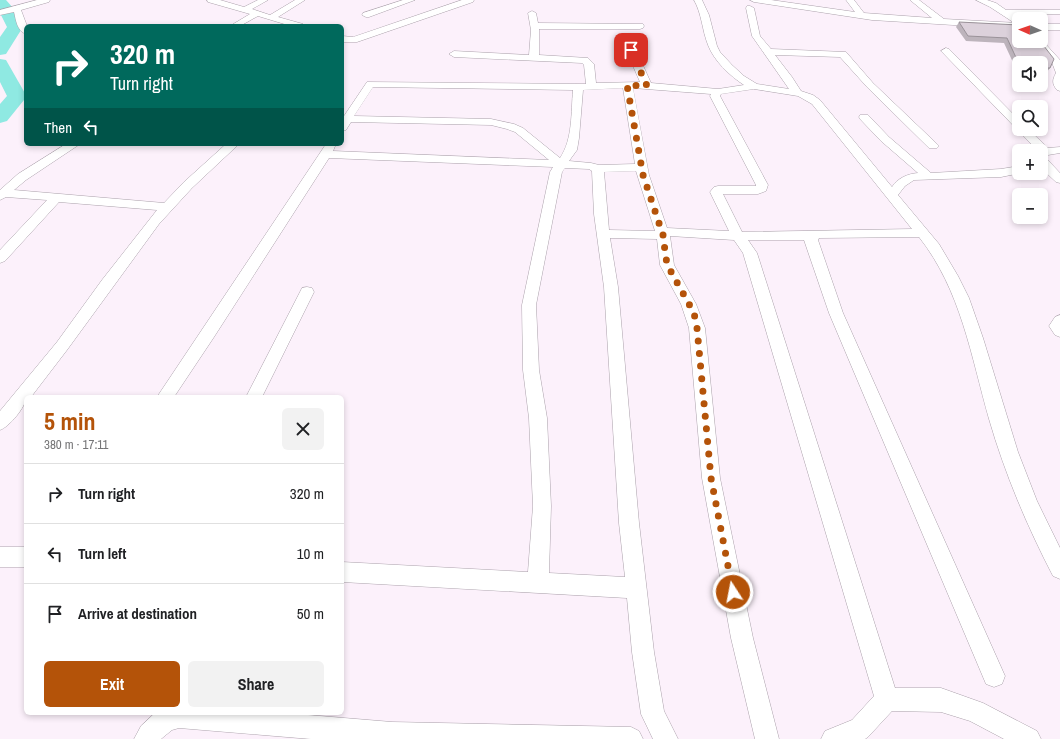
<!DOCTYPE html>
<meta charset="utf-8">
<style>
:root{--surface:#fff;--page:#f2f2f2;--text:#202124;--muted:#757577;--line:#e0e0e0;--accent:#b45309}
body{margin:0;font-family:"Archivo Narrow",sans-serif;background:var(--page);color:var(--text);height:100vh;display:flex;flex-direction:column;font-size:15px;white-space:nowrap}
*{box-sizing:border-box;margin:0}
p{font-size:13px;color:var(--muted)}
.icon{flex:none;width:22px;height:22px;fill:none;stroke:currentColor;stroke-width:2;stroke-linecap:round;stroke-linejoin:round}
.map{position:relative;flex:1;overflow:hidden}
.sheet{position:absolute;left:24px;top:395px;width:320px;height:320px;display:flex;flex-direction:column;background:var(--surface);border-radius:6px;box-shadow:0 2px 6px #0003}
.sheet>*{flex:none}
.banner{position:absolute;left:24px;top:24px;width:320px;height:122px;border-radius:6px;box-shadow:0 2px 6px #0003;background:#00695c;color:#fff;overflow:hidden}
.needle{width:26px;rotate:272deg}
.controls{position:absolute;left:1012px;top:12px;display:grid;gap:8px}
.controls a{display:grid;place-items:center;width:36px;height:36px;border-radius:6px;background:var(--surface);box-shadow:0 2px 6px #0003;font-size:20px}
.pin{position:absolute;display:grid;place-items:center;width:34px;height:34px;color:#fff;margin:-17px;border-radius:8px;box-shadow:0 2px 6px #0006}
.me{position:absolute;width:44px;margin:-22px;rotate:349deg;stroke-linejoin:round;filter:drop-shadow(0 0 3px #0008)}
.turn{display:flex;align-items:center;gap:14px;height:84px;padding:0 20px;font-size:18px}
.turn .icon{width:52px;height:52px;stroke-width:2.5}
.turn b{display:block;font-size:28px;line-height:34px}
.then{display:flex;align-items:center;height:38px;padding:0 20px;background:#0003;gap:8px;font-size:15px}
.round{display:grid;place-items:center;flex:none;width:42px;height:42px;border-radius:6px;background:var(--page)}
.head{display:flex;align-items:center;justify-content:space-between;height:68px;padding:0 20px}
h1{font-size:24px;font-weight:800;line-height:30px;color:var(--accent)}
.action{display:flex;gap:8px;margin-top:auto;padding:8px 20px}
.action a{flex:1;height:46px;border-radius:6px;background:var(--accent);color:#fff;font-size:16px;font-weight:800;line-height:46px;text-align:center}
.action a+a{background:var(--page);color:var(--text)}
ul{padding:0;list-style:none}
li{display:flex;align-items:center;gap:12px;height:60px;padding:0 20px;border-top:1px solid var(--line)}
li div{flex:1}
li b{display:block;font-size:15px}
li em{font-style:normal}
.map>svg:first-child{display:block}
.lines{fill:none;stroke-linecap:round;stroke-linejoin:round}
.river{fill:#8fe9e2;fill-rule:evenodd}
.street-casing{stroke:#aba1ab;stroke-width:1}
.street{fill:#fff;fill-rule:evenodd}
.wall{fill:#bdb4bc}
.building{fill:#dcd1db;stroke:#9a9299}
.route{stroke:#b45309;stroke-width:7;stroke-dasharray:0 12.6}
</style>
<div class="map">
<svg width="1060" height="739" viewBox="0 0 1060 739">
<rect width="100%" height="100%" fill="#fcf1fb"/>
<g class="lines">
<!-- river -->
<path class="river" d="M0,0H6L14,9L23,27L6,54L0,55V37L7,27L0,13Z
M0,59L6,60L26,95L24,100L7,121L0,123V104L7,96L0,82Z"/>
<!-- street casing -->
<g class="street-casing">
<path id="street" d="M37,0H50L49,2L21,10L27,26L26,34C17,31 16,20 14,12L0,15V10Z
M207,0H220L244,7L258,0H268L252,9L270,15L295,0H305L278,17L303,24L304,26H291L258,16L240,26H230L250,14L208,2Z
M403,0H415L369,17H366L362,15L363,13Z
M462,0H474L473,2L357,42H342V36L353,37Z
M694,0H702L709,15L717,46L720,52L732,65L744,76L757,84L789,89L752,36L746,8L747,6H750L754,8L760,36L771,49L846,52L873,83L937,144L939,146L937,148H929L867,87L840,57L775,55L792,77L801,91L813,95L820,100L892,187C898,178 907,174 918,173L881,141L860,119L859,117L860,115H868L889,137L931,173L1001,169L1019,166V173H1021L1001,177L914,180L905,186L898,195L939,244L958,276L969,298L983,338L1018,452L1037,501L1060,548V579L1053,576C1027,526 1005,474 989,419C971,356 961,290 919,237L819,238L818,240L843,313L1005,676L1002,684L994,687L986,684L829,313L804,240H748L757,253L895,688H941L983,703L1037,731L1041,739H1004L970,721L941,712L892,711L868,737L865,739H821L825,731L852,720L874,696L743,253L734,240L670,236L674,265L696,304L705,328L720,478L753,638L779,739H755L731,638L702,478L689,328L681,304L660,265L657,239L610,238L618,287L639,523L654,652L664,711L678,739H653L641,714L632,652L627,598L342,582V562L528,572L533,506L529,418L523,370L522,305L550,172L553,167L329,158L214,337L174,397H157L326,144H336L333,151L549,160L515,132L507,129L491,125L351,122L346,130L342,131V119L367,82L586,84L584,65L582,63L454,57L449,54L454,51L529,55L531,30L528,13L532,11L536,13L538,23L643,24L644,26L643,28L640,29H539V55L588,58L594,64L596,83L640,82L626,50L631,47L636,50L651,83L718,89L744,85C730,76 714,61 708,45C702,30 702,14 694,0ZM373,87L573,90C571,112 573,139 560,158L523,128L514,124L491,119L354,116ZM623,88L635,164L599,165L591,163L569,161L577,150L579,138L583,90ZM633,88L711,94L710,96L756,185V186H718L714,187L710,192L729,231L667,228L649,175ZM754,89L798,96L812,104L912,229L742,232L723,194H758L766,191L768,185L720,96L721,94ZM565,168L589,169L592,171L594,214L604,287L619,523L625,577L549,573L551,506L547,418L539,370L536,305L562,172ZM636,171L655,231L609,230L604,172Z
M750,0H771L855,12L846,0H854L864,13L932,18L910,0H919L944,19L1019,23V29L872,20L754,2Z
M976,0H987L996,3L1006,10H1060V14L1013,15L1017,19L1013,22L990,7Z
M1041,24H1060V30H1041Z
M1041,39L1060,60V91L1057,90C1052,84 1052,80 1056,73L1051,60L1035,41H1041Z
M946,48L949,49L1019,120V129H1028L1048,148L1060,147V153L1048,155L1045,157L1060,173V183L1056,182L1041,168V151H1038L943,53L941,51Z
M66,144H80L26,180L14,190L164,203L184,182L226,144H239L192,188L159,224L67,350L31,397H26C26,407 9,427 0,430V411L57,342L102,280L157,210L59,202L5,261L0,263V250L47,200L6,197L0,200V190L18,174Z
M307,287L312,288L314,292L262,397H246L300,292L302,288Z
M1060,315V337L1055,335L1049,326L1055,317Z
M0,547H26V567H0Z
M155,713H284L392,722L631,727L639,731L643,739H311L179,728L172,730L161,739H134L141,726Z"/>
</g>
<!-- street -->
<use href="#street" class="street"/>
</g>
<!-- wall -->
<path class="wall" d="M959,22L1019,25L1050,68L1046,73H1041V63H1019V72L1017,71L1004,43L966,41L956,27Z"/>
<!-- building -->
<path class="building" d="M959,22L1019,25V41H1040L1054,59L1050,68H1041V63H1019V64L1007,38L968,36Z"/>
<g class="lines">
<!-- route -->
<path class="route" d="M631,50L647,86L627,85L643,175L663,235L666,259L669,268L694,313L697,328L711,478L733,592"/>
</g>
</svg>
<div class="controls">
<a><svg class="needle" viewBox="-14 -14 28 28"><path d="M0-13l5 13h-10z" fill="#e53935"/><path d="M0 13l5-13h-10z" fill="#757577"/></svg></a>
<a><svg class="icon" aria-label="sound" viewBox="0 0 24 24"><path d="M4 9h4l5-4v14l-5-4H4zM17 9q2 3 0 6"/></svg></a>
<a><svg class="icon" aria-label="search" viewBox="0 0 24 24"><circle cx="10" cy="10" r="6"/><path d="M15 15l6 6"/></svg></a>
<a>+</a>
<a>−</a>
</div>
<div class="pin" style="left:631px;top:50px;background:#d93025"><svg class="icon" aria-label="arrive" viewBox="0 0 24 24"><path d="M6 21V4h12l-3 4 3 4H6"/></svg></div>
<svg class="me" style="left:733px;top:592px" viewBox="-20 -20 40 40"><circle r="17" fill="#b45309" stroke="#fff" stroke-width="3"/><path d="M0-11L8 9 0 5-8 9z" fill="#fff"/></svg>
<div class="banner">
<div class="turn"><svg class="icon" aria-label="right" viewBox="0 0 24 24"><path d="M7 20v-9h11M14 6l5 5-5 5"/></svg><div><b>320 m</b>Turn right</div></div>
<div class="then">Then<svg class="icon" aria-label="left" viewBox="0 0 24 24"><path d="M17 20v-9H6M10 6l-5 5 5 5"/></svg></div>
</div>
<section class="sheet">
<div class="head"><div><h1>5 min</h1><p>380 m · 17:11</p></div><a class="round"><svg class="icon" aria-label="close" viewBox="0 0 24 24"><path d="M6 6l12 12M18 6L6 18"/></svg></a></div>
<ul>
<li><svg class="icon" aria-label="right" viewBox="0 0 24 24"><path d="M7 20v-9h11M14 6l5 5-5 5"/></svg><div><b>Turn right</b></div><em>320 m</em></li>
<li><svg class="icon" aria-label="left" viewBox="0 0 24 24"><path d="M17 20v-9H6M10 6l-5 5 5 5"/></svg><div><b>Turn left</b></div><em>10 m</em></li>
<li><svg class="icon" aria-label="arrive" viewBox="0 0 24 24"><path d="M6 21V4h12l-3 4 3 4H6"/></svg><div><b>Arrive at destination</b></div><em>50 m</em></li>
</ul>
<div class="action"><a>Exit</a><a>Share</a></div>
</section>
</div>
